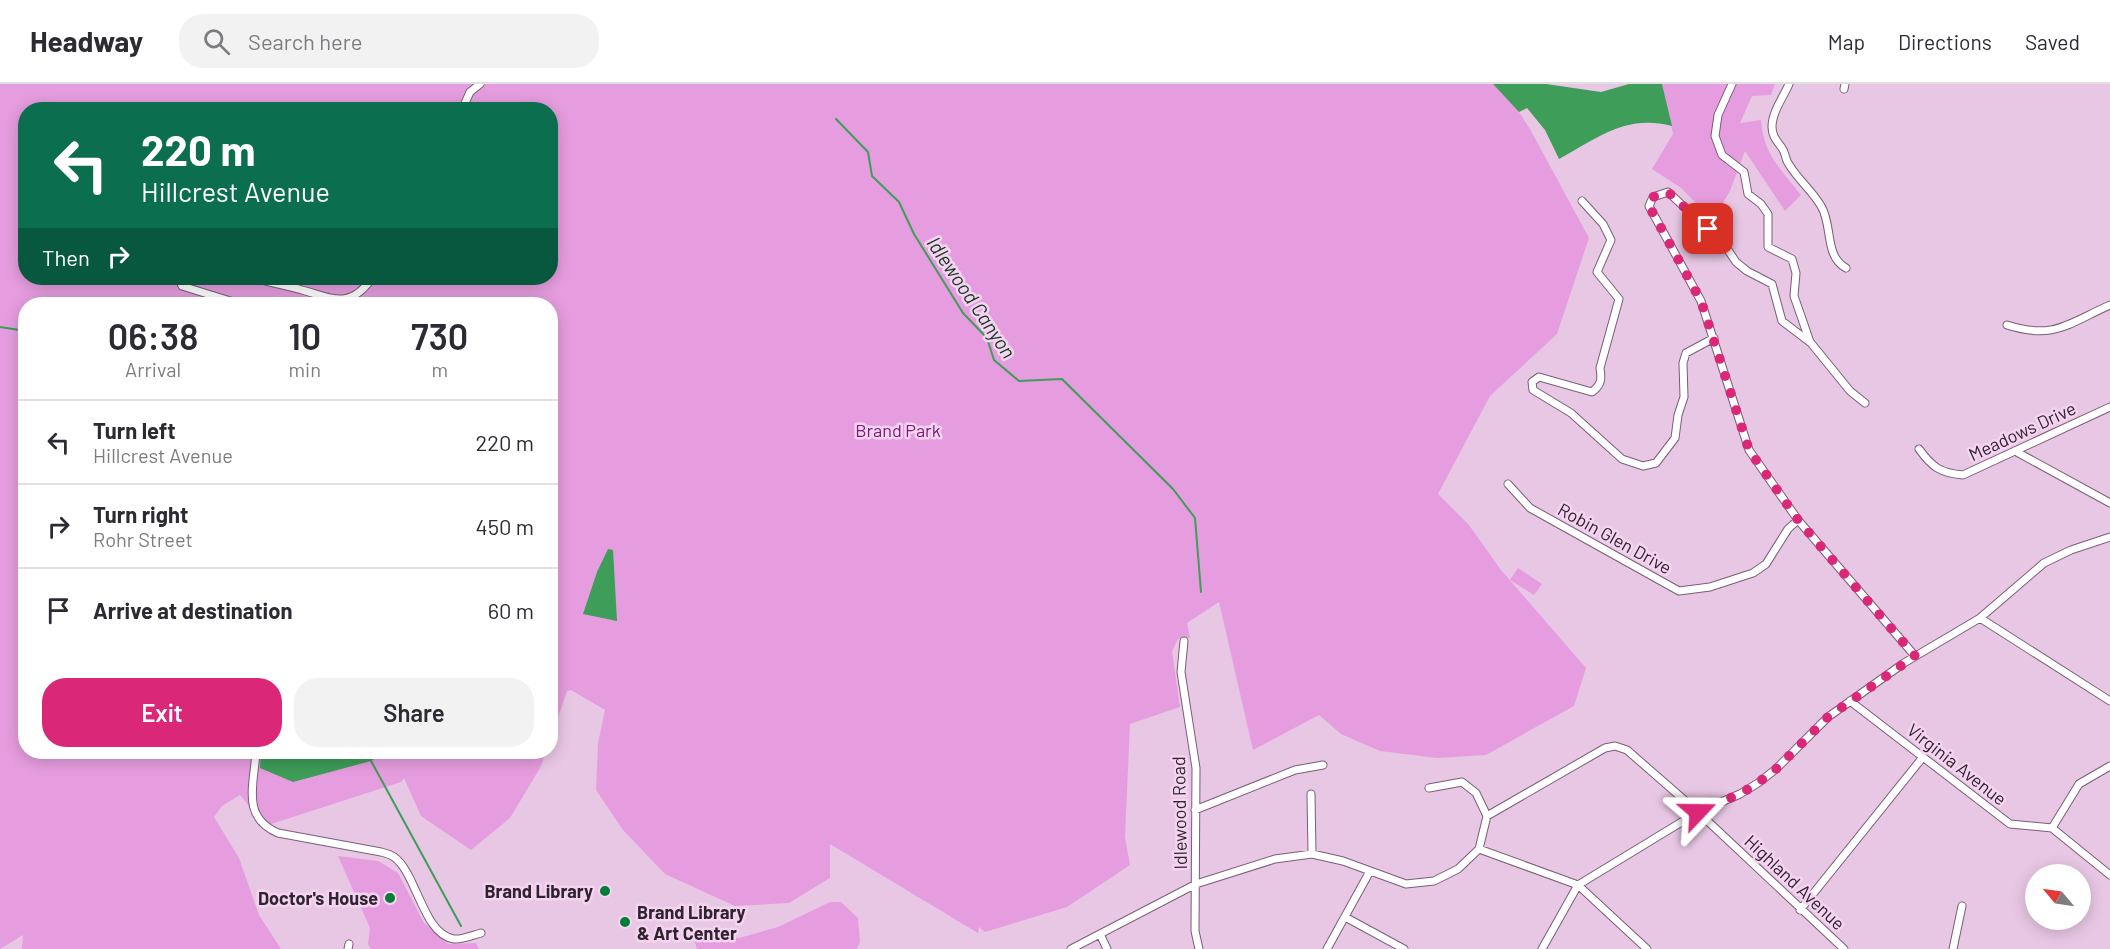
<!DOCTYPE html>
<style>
:root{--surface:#fff;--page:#f2f2f3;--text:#2b2b33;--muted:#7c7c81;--line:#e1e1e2;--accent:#db2777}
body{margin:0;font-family:Barlow,sans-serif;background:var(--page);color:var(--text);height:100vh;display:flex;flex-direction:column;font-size:22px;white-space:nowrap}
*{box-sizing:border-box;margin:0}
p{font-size:20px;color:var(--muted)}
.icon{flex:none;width:33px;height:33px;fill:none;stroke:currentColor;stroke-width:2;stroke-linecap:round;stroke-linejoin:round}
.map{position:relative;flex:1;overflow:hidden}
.details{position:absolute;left:18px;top:213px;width:540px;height:462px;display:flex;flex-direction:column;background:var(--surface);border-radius:24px;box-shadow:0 3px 15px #0003}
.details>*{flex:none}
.guide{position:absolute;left:18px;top:18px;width:540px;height:183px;border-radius:24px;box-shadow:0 3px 15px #0003;background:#0b6e4f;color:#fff;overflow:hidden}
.needle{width:39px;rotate:299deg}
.tools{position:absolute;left:2025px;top:780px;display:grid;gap:12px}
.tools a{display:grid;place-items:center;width:66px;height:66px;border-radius:50%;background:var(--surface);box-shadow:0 3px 15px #0003;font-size:30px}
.pin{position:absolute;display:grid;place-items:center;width:51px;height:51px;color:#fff;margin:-26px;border-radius:12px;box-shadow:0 3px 9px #0006}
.me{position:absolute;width:66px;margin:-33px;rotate:67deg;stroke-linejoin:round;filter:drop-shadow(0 0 4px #0008)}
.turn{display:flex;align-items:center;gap:21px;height:126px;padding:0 24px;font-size:27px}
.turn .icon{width:78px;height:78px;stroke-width:2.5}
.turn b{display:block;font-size:42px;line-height:51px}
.then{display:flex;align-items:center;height:57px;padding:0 24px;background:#0003;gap:12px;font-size:22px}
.eta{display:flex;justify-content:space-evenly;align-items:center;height:102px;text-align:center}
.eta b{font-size:36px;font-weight:600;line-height:42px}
.action{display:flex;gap:12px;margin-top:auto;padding:12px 24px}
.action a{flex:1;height:69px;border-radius:24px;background:var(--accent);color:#fff;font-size:24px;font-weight:600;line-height:69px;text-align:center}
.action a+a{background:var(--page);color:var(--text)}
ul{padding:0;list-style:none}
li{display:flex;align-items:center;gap:18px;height:84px;padding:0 24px;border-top:2px solid var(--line)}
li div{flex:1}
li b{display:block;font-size:22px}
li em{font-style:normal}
header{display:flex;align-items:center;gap:36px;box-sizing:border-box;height:84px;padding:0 30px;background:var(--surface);border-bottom:2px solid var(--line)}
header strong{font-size:28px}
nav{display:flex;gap:33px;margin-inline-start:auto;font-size:21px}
.search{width:420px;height:54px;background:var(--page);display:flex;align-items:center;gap:15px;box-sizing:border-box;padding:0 21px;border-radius:24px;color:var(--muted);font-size:22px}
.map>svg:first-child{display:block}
.green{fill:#e69ddf;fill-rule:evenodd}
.water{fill:#3e9d58}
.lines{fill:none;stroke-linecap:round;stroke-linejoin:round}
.stream{stroke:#3e9d58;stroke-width:2}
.minor-casing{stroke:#7a5e77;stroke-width:9}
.minor{stroke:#fff;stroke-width:7}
.route{stroke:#db2777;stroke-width:10;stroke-dasharray:0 18}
.poi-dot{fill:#007e37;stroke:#f5d4f1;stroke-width:2}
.labels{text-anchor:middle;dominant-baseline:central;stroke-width:5;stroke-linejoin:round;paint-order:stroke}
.park-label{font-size:18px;fill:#7a1a76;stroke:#f5d4f1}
.street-label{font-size:18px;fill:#2f232e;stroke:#f5d4f1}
.poi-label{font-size:18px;font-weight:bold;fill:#2f232e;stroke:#f5d4f1;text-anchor:end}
.water-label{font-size:20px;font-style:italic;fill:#10371b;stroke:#f5d4f1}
</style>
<header>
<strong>Headway</strong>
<div class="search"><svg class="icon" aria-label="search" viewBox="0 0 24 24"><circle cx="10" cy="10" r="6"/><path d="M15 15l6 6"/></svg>Search here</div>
<nav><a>Map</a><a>Directions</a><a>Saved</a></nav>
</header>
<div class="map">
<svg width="2110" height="865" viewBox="0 0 2110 865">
<rect width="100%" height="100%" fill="#e8c7e4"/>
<!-- green -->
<path class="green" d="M0,0H1493L1519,28L1530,45L1589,154L1557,250L1490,312L1438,410L1469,441L1501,486L1586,584L1574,622L1486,671L1437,674L1380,667L1341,650L1319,631L1253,666L1219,518L1187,539L1190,554L1178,555L1172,567L1180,623L1130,640L1125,753L1130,781L1067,823L985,848L979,843L978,849L830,760V794L789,819L735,822L665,790L623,746L596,706L598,659L605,626L571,606L567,607L551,654L550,220H26V668H546L540,684L510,734L471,766L421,732L404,694L401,698L265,742L240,711L222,722L214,733L239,774L259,831L281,865H22L23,851L0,865ZM26,26H550V194H26Z
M1662,0H1775L1771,11L1752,12L1740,39L1761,36C1763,69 1781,86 1801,111L1785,127L1745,67L1730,107L1713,136L1681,104L1652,85L1673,50Z
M1518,484L1542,500L1534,511L1510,496Z
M338,772L378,777L398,789L424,839L448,860L476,859L479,865H371L368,860L370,844Z
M830,818H841L858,834L860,858L857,865H697L694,855L739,854L778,843Z"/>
<!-- water -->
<path class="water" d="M1493,0H1546L1601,8L1629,0H1662L1672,42C1625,30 1598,54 1559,75L1545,46L1527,24L1519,28Z
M608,465L613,466L617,537L583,530L597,488Z
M261,668H385L371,677L293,698L260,684Z"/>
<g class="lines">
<!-- stream -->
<path class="stream" d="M836,35L868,68L872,92L899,118L914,150L963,229L987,254L994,276L1019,297L1062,295L1173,405L1195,434L1201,508
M0,243L26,247
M370,675L461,842"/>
<!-- minor casing -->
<g class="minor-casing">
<path id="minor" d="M1732,0L1718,31L1715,52L1722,71L1744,88L1748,110L1761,120L1768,130V163L1792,175L1796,189L1794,212L1810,258
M1789,0C1783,14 1772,28 1772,43C1772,52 1777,57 1782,64C1785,68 1785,72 1787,77C1795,93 1812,106 1821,122C1833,141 1824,172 1846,184
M1844,5L1845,0
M462,26L470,8L480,0
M1582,117L1603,140L1611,156L1597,188L1619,215L1600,284C1602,296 1601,301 1592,308L1539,293L1532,298L1533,306L1571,329L1622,375L1643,382L1656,379L1675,354L1678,331L1684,313L1683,279L1686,269L1714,254
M179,194L182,202L240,220
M252,194C268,198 285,201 302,206C332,214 350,226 372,194
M2007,241C2054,256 2067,240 2110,221
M1865,319L1850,307L1811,259L1782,237L1772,200L1747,187L1736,178L1724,160L1668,108L1653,113L1649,122L1701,217L1749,366L1798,436L1915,572
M1919,365C1932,383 1940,389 1963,391L2110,323
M2015,367L2110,419
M1508,400L1530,424L1679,507L1710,503L1753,489L1766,480L1788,445L1798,436
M1980,534L2110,617
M1184,557L1181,588L1196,684L1195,847L1199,865
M1850,617L2010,740L2052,744L2110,791
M256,668C254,701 241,733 278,749L381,768C385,769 391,771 394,773C417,789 423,851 454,855C462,856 473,851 481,849
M1429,704L1462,698L1476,709L1487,732
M1311,710L1312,770
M1195,726L1295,686L1323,681
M2052,744L2079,700L2110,682
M1479,765L1578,801L1647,865
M1800,826L1923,673
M1345,833L1404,865
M1100,850L1107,865
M348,865L349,860
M1071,865L1196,800L1275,775L1312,770L1343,777L1406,800L1434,797L1458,785L1479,765L1487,732L1605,664L1615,662L1627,666L1698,728L1844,865
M1327,865L1369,789
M1542,865L1578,801L1698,728L1740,710L1758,699L1776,685L1828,633L1904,579L1980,534L2044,479L2071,466L2110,453
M1953,865L1962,822"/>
</g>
<!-- minor -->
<use href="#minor" class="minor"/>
</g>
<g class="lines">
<!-- route -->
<path class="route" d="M1698,728L1740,710L1758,699L1776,685L1828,633L1915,572L1798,436L1749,366L1701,217L1649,122L1653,113L1668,108L1708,145"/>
</g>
<!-- markers -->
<g class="poi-dot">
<circle cx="605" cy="807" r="6"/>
<circle cx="390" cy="814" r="6"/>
<circle cx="625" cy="838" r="6"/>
</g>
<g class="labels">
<!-- park labels -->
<g class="park-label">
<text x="898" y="346">Brand Park</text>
</g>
<!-- street labels -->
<g class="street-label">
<text transform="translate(2022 347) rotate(-25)">Meadows Drive</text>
<text transform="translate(1615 454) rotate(29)">Robin Glen Drive</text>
<text transform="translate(1957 680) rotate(38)">Virginia Avenue</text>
<text transform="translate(1179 729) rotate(-91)">Idlewood Road</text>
<text transform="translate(1795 798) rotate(43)">Highland Avenue</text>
</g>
<!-- poi labels -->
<g class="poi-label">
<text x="593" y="807">Brand Library</text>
<text x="378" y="814">Doctor's House</text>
<text x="637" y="828" text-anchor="start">Brand Library<tspan x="637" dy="21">&amp; Art Center</tspan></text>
</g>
<!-- water labels -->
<g class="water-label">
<text transform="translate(972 213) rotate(56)">Idlewood Canyon</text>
</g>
</g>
</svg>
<div class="tools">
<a><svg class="needle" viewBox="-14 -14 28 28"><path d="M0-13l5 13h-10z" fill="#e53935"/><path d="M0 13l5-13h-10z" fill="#7c7c81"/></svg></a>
</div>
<div class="pin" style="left:1708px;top:145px;background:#d93025"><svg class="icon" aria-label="arrive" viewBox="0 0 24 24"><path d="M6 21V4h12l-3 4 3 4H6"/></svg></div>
<svg class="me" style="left:1698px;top:728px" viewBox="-20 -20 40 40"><path d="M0-17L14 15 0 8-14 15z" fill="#db2777" stroke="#fff" stroke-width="4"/></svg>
<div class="guide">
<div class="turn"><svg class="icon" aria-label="left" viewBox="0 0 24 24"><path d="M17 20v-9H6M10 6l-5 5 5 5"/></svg><div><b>220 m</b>Hillcrest Avenue</div></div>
<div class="then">Then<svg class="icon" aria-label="right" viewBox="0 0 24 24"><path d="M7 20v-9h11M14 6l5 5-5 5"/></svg></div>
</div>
<section class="details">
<div class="eta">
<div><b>06:38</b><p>Arrival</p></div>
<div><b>10</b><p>min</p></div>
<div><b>730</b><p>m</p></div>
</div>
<ul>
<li><svg class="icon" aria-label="left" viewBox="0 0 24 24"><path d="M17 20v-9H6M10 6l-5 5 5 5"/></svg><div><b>Turn left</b><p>Hillcrest Avenue</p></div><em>220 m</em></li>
<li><svg class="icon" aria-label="right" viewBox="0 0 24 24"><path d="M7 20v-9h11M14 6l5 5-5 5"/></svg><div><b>Turn right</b><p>Rohr Street</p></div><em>450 m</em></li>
<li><svg class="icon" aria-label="arrive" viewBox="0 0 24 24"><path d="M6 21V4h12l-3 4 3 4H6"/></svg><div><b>Arrive at destination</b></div><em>60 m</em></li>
</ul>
<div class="action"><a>Exit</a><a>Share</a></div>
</section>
</div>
